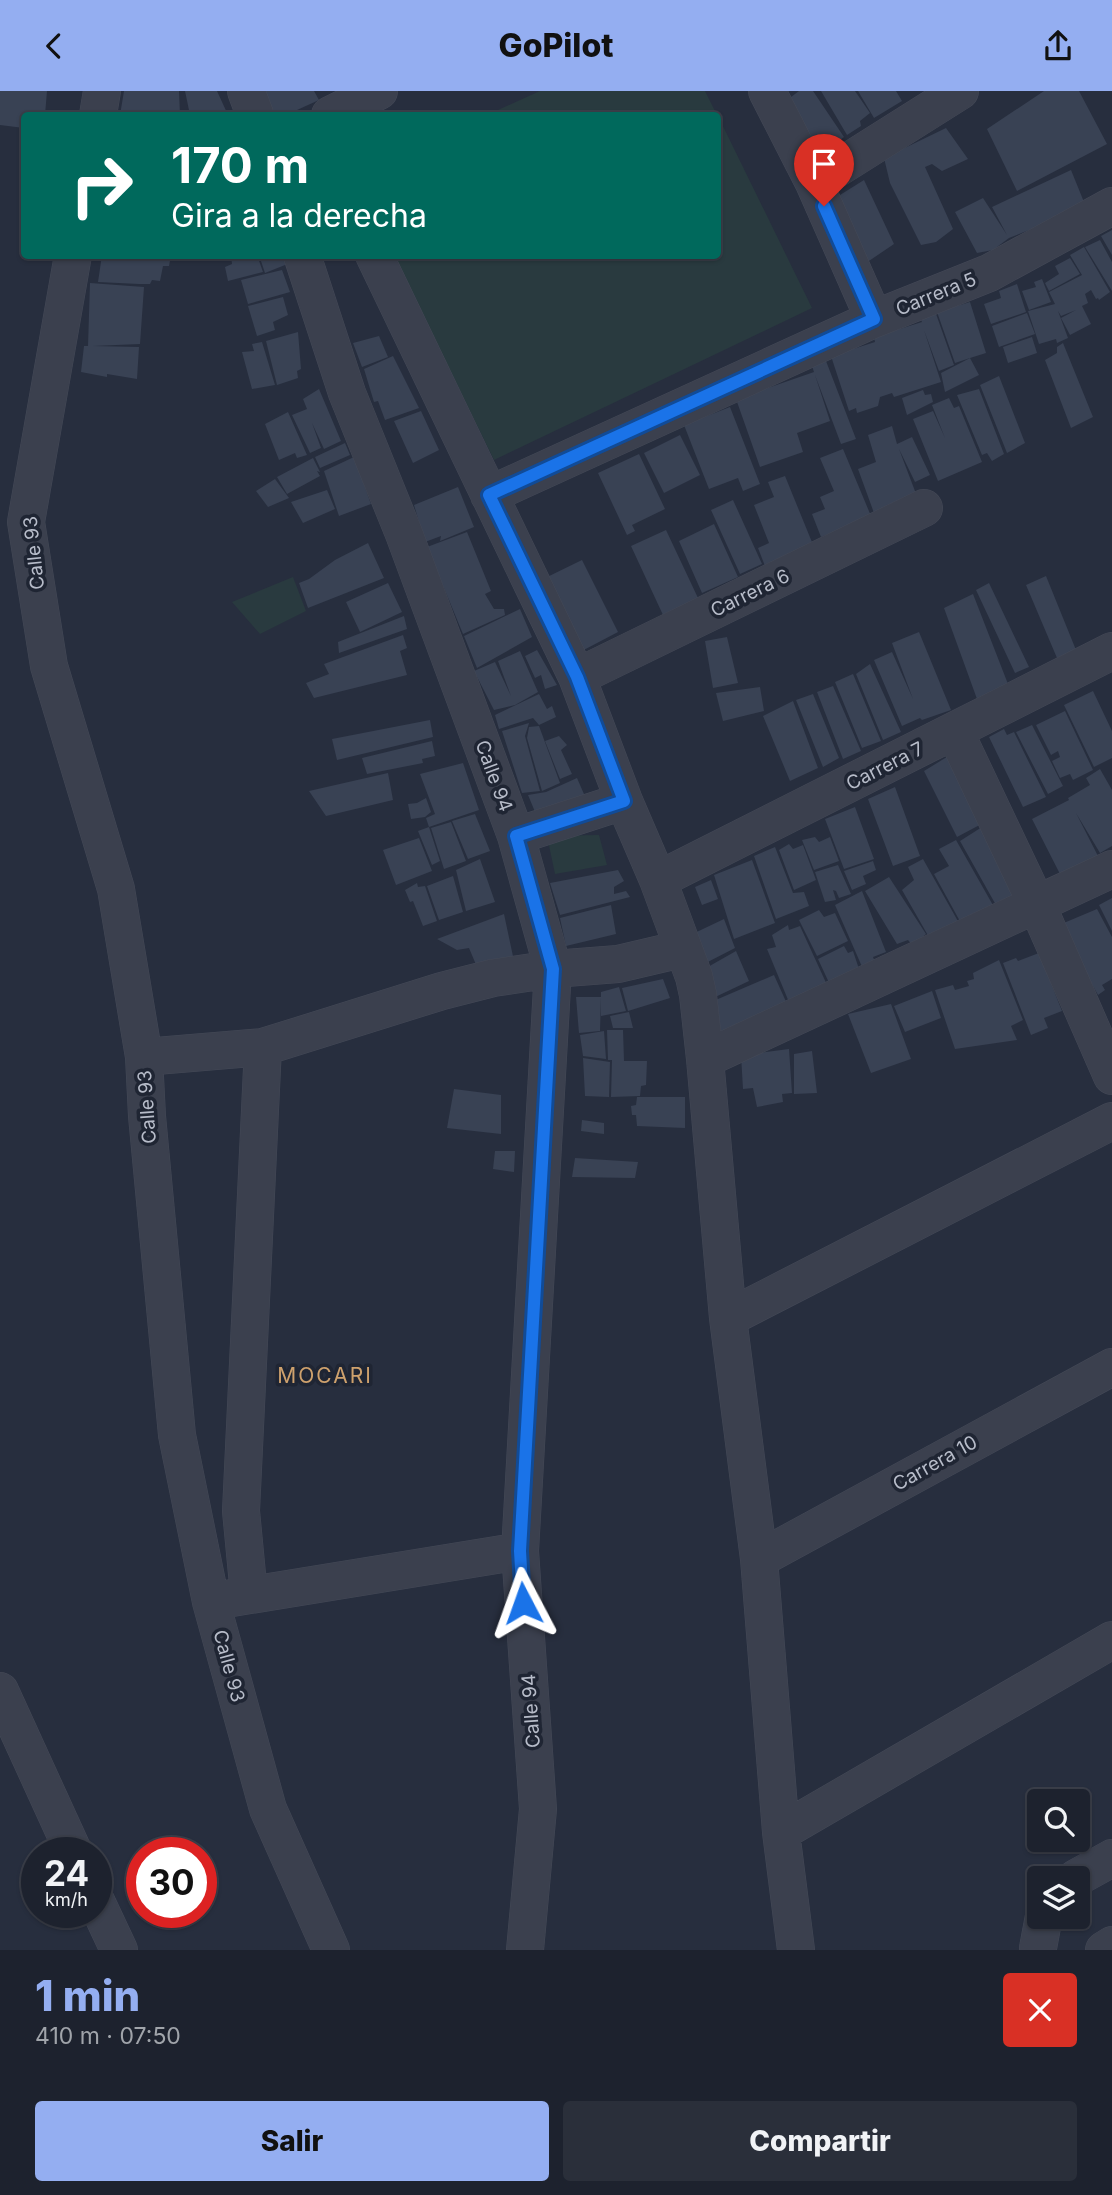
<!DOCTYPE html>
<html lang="es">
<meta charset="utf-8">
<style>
:root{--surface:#1d222e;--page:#2a2f3a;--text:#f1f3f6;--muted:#a0a4aa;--line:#3b3f4a;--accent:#94aef1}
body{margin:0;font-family:Inter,sans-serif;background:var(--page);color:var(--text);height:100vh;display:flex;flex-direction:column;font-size:26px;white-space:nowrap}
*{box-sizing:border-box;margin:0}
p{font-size:23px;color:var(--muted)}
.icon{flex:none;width:38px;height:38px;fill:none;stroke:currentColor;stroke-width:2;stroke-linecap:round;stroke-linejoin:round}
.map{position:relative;height:1859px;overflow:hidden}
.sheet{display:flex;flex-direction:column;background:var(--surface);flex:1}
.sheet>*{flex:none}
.banner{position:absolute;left:21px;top:21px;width:700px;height:147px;border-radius:7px;box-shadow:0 2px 5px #0004,0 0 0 2px var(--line);background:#00695c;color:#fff;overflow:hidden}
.controls{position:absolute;left:1027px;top:1698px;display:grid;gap:14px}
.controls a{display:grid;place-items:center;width:63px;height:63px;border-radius:7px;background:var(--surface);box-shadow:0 2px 5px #0004,0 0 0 2px var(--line);font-size:35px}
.speed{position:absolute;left:21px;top:1746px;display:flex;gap:14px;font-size:35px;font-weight:700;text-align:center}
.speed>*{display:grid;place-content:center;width:91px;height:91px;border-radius:50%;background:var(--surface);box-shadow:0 2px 5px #0004,0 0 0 2px var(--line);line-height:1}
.speed small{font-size:18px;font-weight:400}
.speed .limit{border:10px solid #d22;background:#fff;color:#111}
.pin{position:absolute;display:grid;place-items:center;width:60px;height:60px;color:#fff;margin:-72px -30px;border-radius:50% 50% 50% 0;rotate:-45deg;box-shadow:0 0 7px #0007}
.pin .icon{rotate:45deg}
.me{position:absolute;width:77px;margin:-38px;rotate:356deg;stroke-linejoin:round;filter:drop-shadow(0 0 5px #0008)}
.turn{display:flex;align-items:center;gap:24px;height:147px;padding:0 35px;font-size:32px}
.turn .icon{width:91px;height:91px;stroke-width:2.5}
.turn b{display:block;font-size:49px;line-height:60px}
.round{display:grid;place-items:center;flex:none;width:74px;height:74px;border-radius:7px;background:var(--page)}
.head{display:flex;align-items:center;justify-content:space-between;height:119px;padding:0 35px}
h1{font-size:42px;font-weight:800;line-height:52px;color:var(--accent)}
.action{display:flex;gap:14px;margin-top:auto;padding:14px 35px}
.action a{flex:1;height:80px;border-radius:7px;background:var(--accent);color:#111;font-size:28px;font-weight:800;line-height:80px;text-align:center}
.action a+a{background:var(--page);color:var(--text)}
header{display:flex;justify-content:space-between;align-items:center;height:91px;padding:0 35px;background:var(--accent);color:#111;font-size:32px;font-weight:800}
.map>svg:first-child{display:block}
.green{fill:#293a3f}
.building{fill:#394254}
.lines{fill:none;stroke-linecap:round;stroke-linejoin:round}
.minor-casing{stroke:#444957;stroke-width:38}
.minor{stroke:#3b404e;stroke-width:37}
.route-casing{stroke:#114b97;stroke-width:18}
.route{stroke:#1a73e8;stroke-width:12}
.labels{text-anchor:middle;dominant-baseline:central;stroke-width:7;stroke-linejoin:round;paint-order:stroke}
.street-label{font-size:19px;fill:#b7bcc9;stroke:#1f2533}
.neighbourhood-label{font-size:21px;letter-spacing:2px;fill:#cea16d;stroke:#1f2533}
</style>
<header><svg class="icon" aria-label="back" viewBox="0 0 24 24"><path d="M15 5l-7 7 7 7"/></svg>GoPilot<svg class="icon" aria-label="share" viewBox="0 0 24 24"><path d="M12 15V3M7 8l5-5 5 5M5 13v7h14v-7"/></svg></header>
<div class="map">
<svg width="1112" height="1859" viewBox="0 0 1112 1859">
<rect width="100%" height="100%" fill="#272e3e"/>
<!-- green -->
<path class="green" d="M540,0H705L717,24H487Z
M718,25L812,217L494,369L394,165L718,164Z
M293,486L306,520L260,543L232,511Z
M599,744L607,774L555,783L547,745Z"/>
<!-- building -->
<path class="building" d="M0,0H47L45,24H24V37L0,34Z
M124,0H179L180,24H120Z
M185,0H217L228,24H190Z
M262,0H314L319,9L286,24H270Z
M799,0H813L844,46L813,70L779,15Z
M821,0H855L870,22L860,30L861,35L847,44Z
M858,0H896L902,10L874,27Z
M1044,0H1079L1107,53L1017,100L987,38Z
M946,37L968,68L942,80L932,73L925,76L953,138L936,151L921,154L890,92L884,67Z
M1071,79L1086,116L1009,147L993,159L977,162L955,121L983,107L1007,144L992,116Z
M864,89L894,153L863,174L832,109Z
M1112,139V164L1101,145Z
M1100,149L1112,171V200L1085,156Z
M1084,156L1110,201L1099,209L1098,207L1096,208L1091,199L1085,203L1088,212L1082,215L1091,233L1070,244L1061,227L1076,219L1061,225L1058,220L1068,247L1057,252L1056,248L1039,253L1028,220L1055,213L1049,201L1082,184L1070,164Z
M102,164H171L169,175H163L160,190L152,189L150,193H139L98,191Z
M231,164H257L263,181L228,190L225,176L232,173Z
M259,164H286L290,172L265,182Z
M1070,167L1080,183L1049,200L1045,192L1059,183L1055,175Z
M282,179L290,201L248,213L241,189Z
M1042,188L1051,211L1029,219L1022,200L1036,196L1034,191Z
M90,192L144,196L140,253L93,255L139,256L137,288L107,283V286L81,281L84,255H88Z
M1017,193L1026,221L991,233L984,213L1001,207L999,200Z
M283,206L288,224L273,231L275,239L257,245L248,215Z
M970,211L986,262L970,267L979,284L945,301L941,282L970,267L955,272L937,221Z
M935,220L954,274L939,280L924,239L941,291L894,306L892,302L880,306L878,315L857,322L856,317L849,320L831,265L875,251L874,246L922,231L920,226Z
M1027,222L1035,243L999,256L992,235Z
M298,241L301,278L297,280L298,287L277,294L266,250Z
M379,245L388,266L362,276L353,252Z
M1032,246L1037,262L1008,272L1003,256Z
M262,251L275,294L252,298L242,261L254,260L252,253Z
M1063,252L1093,326L1071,337L1045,269L1057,262V256Z
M393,265L419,317L385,329L378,310L374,311L364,278Z
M826,270L856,348L841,353L815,284L830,330L797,342L803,361L760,376L736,308L814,281L811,272Z
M999,285L1025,352L1007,362L980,294Z
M319,298L341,350L324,358L312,332L321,357L310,362L292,324L307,318L303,308Z
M979,298L1004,363L992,370L987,362L982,364L957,304Z
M923,299L925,304L931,303L933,311L907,324L902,307Z
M949,307L954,317L959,315L982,371L938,390L913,328L933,320L945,347L932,314Z
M730,316L760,393L743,400L738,387L709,398L684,334Z
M421,320L439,359L413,372L394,330Z
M288,321L307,364L297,367L295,362L279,369L265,333Z
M892,335L897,353L912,346L930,384L915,391L899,358L918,408L874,422L858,378L876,371L868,344Z
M680,344L700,384L664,402L644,362Z
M345,352L350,364L320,377L315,366Z
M843,358L871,425L821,446L812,423L825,418L820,406L834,400L820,367Z
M639,363L665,418L632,434L635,440L627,444L598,382Z
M354,366L371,413L339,425L324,380Z
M313,367L320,381L317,380L320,385L287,403L277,386Z
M785,385L816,461L765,475L758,457L769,452L754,414L774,406L768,391Z
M275,388L289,407L268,416L256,400Z
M458,396L474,436L440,450L441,445L425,451L414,414Z
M327,399L335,418L303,432L291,411Z
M733,409L762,473L740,483L711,419Z
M714,433L738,486L702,502L679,450Z
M666,439L698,507L663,524L631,455Z
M467,441L491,500L485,503L494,518H504L505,524L463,543L427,456Z
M368,452L384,487L308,517L299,492L309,488L335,469Z
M582,469L618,541L578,562L541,489Z
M1046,485L1076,559L1057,567L1026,494Z
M388,492L402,521L360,541L346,511Z
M989,492L1029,576L1015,582L976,499Z
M973,503L1008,593L977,608L944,517Z
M520,518L532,546L477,577L464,545Z
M404,525L407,538L339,562L338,551Z
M919,541L951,619L922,629L920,627L902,635L874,569L892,561L913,608L892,552Z
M403,544L407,557L400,560L407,584L314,607L306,592L329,583L324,573Z
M727,546L738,592L713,597L705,550Z
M537,559L557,594L545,598L541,584L535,587L525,565Z
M520,560L538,601L515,614L494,619L474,580L495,571L511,605L498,570Z
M870,573L901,641L883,649L856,583Z
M853,583L881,650L862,657L835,591Z
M833,595L861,660L843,668L817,601Z
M760,596L764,620L723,630L716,602Z
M1093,600L1112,640V667L1094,676L1064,614Z
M539,603L547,618L552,615L556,626L539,634L533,627L499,638L495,624Z
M813,603L839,667L823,676L796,609Z
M793,610L818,677L790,690L763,625Z
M1065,620L1093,679L1073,689L1070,683L1060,687L1052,670L1060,666L1058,660L1051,664L1036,634Z
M430,629L433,646L337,669L332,648Z
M529,632L525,645L540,700L522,702L502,640Z
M1032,634L1063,695L1048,703L1016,641Z
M539,635L560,692L542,700L527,647L529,636Z
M1004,638L1007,644L1014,641L1046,706L1023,716L989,646Z
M559,645L567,654L561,659L572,683L560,688L545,650Z
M432,650L435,665L422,668L423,672L367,683L362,667Z
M955,661L989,729L957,746L924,680Z
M463,672L479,719L429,736L426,727L435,723L420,683Z
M1100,678L1112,699V755L1100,762L1076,722L1098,765L1061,785L1032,728L1069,709L1068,707L1090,694L1086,687Z
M388,682L393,709L326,725L309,700Z
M577,687L587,710L538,728L528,704L546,701Z
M895,696L920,765L893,775L868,708Z
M426,707L431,721L425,726L411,728L408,713L417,712Z
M855,716L874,768L844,778L825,728Z
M475,723L490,760L468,768L452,730Z
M993,729L1032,808L1001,823L960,750Z
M451,731L466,770L444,778L431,737Z
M429,736L440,770L432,774L418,740Z
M815,746L819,751L830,746L839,770L814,779L802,749Z
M419,747L432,780L396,794L383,759Z
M956,749L994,816L962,834L934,783L949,775L939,758Z
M789,753L793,758L803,754L816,789L794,799L779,759Z
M775,756L793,802L804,801L809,815L776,828L754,765Z
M480,768L495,811L466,820L456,779Z
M923,768L959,832L930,848L902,799L914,789L908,776Z
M752,769L775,832L734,848L714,784Z
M873,770L876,779L863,785L866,793L852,799L844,780Z
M838,774L851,803L839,807L836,800L833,799L836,809L825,811L815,781Z
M618,779L624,790L614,796V803L626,800L630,806L560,824L550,792Z
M453,785L463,821L439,829L427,795Z
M889,786L926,843L913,855L908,849L897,853L865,800Z
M711,789L718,808L702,814L695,796Z
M417,792L418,796L425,795L437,830L423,835L413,810L410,811L405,799Z
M862,800L886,861L873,866L875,871L863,878L835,814Z
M1112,807V840L1099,814Z
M611,814L616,843L566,855L560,827Z
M1097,818L1112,846V888L1102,894L1105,899L1098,904L1059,834Z
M819,819L824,826L835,822L848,850L817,865L799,829Z
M504,823L514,870L477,876L469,857L457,859L437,848Z
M724,828L735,857L698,876L684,847Z
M788,834L789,839L800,835L828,896L791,916L767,858L776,856L772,844Z
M844,855L848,862L853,860L860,881L831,896L818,868Z
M736,860L749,890L709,909L699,881Z
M1039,862L1062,920L1044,927L1048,937L1031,944L1003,872L1016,867L1018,870Z
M999,869L1023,929L1011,935L1017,949L955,958L935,899L953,894L955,899L969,895L967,890L974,888L973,882Z
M774,884L788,915L722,942L711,911Z
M663,888L670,907L628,920L622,897Z
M619,896L626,920L601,925V901Z
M932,900L941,927L905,941L894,915Z
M576,906H601L600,940L579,942Z
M891,913L911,968L871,982L848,923Z
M629,921L633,937H613L610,925Z
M607,939H623L624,970H647L646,994L641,995L640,1005L611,1006L612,969H608Z
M604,940L606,968L583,965L580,944Z
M789,958L792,1002L782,1003L783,1011L757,1016L753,997L743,998L741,964Z
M812,960L817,1002L794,1003V963Z
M583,967L610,971L609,1006L585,1005Z
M454,998L501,1004V1043L447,1037Z
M637,1006H685V1037L637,1035L636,1024H632L631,1015L636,1014Z
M582,1029L604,1032V1043L581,1040Z
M495,1060H515L514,1081L493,1078Z
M575,1067L638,1071L635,1087L572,1086Z"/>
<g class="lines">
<!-- minor casing -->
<g class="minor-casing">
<path id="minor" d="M246,0L255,24
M767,0L814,92L874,228
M98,24L102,0
M330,24L379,0
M814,92L960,0
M73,164L26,431L49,575L116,798L144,966L147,1025L177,1344L211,1511L268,1718L331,1859
M302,164L347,302L404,443L516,745L553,878L520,1460L538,1718L525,1859
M374,164L577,586L624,710L658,789L694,886L698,904L705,968L728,1227L759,1468L781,1741L796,1859
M489,404L874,228L989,182L1112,115
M577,586L924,417
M955,641L1037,814L1112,985
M516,745L624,710
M658,789L1112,560
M144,966L263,956L442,900L493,887L553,878L618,873L682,858
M705,968L1112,778
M728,1227L1112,1030
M759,1468L1112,1276
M249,1504L241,1420L263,956
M226,1508L520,1460
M0,1600L74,1762
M781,1741L1112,1549
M1076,1787L1112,1767
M96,1810L119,1859
M1038,1857L1044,1825
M1104,1859L1112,1854"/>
</g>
<!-- minor -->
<use href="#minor" class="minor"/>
</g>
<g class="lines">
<!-- route casing -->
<g class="route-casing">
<path id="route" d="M523,1512L520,1460L553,878L516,745L624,710L577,586L489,404L874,228L824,115"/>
</g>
<!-- route -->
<use href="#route" class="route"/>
</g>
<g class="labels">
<!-- street labels -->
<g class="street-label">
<text transform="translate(936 203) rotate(-22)">Carrera 5</text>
<text transform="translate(34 462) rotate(-96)">Calle 93</text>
<text transform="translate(750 502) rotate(-26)">Carrera 6</text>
<text transform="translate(885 675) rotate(-27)">Carrera 7</text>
<text transform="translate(494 685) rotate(70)">Calle 94</text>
<text transform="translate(147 1016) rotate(-94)">Calle 93</text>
<text transform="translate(935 1372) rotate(-29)">Carrera 10</text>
<text transform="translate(229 1575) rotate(75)">Calle 93</text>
<text transform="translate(531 1620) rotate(-94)">Calle 94</text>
</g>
<!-- neighbourhood labels -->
<g class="neighbourhood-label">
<text x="325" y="1284">MOCARI</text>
</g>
</g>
</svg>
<div class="controls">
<a><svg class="icon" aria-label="search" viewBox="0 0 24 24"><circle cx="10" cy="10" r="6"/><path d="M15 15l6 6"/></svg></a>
<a><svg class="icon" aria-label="layers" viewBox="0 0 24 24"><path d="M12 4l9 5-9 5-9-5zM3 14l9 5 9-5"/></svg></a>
</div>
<div class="speed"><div>24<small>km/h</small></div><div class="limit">30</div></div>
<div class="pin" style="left:824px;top:115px;background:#d93025"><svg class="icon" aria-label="arrive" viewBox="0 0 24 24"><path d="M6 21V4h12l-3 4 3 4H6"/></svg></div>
<svg class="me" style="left:523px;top:1512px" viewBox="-20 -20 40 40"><path d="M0-17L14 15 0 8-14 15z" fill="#1a73e8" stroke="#fff" stroke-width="4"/></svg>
<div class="banner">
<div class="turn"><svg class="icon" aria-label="right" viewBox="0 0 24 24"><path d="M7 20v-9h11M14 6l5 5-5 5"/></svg><div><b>170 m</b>Gira a la derecha</div></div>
</div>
</div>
<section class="sheet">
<div class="head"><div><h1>1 min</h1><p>410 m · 07:50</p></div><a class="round" style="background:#d93025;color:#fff"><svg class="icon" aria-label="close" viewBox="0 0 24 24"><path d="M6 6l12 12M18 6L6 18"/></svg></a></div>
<div class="action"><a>Salir</a><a>Compartir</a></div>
</section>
